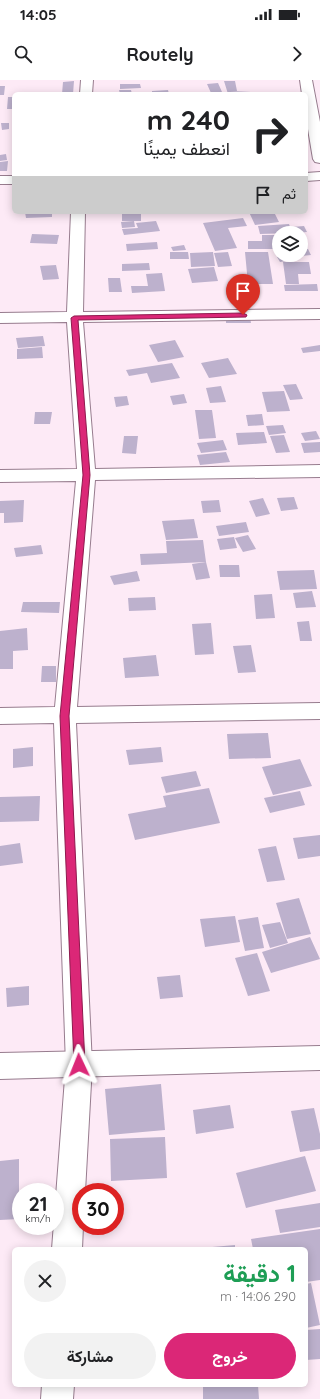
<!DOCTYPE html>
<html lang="ar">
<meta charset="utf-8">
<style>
:root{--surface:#fff;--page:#f2f2f2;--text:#202124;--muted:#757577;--accent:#db2777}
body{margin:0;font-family:Quicksand,Vazirmatn,sans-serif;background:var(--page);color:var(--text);direction:rtl;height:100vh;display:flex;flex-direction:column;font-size:15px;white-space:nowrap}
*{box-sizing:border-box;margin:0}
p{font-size:13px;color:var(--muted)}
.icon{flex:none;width:22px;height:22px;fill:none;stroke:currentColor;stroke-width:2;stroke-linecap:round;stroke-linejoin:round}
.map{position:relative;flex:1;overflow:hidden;direction:ltr}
.details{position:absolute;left:12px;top:1167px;width:296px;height:140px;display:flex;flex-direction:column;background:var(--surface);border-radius:6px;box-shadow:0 2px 10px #0003;direction:rtl}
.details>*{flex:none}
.hud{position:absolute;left:12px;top:12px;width:296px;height:122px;border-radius:6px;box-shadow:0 2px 10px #0003;direction:rtl;background:#fff;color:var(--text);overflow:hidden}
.tools{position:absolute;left:272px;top:146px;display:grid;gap:8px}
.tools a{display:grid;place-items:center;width:36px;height:36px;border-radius:50%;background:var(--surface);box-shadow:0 2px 10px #0003;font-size:20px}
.speed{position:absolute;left:12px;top:1103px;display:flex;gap:8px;font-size:20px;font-weight:700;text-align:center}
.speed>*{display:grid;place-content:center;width:52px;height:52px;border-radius:50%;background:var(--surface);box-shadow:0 2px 10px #0003;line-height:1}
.speed small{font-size:10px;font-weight:400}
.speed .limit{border:6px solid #d22;background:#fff;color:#111}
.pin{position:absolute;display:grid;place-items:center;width:34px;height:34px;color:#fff;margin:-41px -17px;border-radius:50% 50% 50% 0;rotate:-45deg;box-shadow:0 0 4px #0007}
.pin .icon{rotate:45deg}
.me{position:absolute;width:44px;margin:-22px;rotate:358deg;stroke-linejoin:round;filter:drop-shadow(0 0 3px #0008)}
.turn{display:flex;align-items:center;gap:14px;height:84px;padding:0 12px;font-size:18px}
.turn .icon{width:52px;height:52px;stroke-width:2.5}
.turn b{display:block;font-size:28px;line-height:34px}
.then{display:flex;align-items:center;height:38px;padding:0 12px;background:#0003;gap:8px;font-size:15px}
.round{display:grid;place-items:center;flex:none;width:42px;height:42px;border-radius:21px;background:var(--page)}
.head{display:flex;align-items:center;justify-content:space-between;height:68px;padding:0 12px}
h1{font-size:24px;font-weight:700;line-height:30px;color:#1e9e55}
.action{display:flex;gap:8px;margin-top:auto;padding:8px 12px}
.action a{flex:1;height:46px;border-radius:24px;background:var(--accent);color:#fff;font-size:16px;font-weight:700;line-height:46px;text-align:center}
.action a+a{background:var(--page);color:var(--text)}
.status{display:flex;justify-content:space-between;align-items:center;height:28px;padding:0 20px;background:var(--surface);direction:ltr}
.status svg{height:11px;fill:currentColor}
header{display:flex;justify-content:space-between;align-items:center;height:52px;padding:0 12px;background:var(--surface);font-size:18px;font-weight:700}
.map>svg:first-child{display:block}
.building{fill:#bdb1cd}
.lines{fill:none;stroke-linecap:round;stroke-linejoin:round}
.street-casing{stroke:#977c8e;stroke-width:2}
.secondary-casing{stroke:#977c8e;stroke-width:2}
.street{fill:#fff;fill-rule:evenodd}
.secondary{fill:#fff;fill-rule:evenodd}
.route{fill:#db2777;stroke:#8e194d}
</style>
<div class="status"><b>14:05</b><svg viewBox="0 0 49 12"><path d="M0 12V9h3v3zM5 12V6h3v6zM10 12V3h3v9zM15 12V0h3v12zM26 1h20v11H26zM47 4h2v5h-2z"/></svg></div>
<header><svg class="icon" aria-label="forward" viewBox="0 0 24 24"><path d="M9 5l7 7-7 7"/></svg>Routely<svg class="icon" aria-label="search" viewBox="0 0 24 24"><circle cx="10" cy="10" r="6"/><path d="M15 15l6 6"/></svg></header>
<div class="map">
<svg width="320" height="1319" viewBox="0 0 320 1319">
<rect width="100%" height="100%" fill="#fdeaf6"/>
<!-- building -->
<path class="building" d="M74,1L73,14H62L63,2Z
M224,1H235L237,11H230L251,12L250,14H228Z
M218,3L222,12L211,13L207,4Z
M120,4H140L141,8L120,9Z
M0,6H5L4,15H0Z
M119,10H131L132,14H120Z
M168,10L169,14H152V11Z
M8,17H14V29H7Z
M1,43H9V49L2,50Z
M6,74L7,80L0,81V75Z
M8,81L7,91H0V82Z
M25,132H52V137L26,138Z
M122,132H141V141H122Z
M249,132H274L279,142L255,145Z
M243,138L247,146L228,148L237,168L215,171L203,143Z
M134,141L135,147L122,148L121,142Z
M156,141L160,151L124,155L122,149L138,148L136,143Z
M289,144L292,153L260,154L258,146Z
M304,146L307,152L294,153L292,147Z
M32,154L59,155L57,164L30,163Z
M262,155H279V169H248V161H262Z
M157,162L158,169L127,171L126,164Z
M184,165L186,170L173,171L171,167Z
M301,169H308L311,175L301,176Z
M170,172H188L189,179H170Z
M213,172L215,186L191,187L190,173Z
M228,172L232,186L218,187L214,173Z
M245,172H268L273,204H248Z
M291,175H294L297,179L280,182L277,177Z
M283,182H309L311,194H298L299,204H286Z
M149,183L150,190L122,191V184Z
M56,185L59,199L43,200L40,186Z
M214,187L218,201L192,203L188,189Z
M162,193L165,211L132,213L131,206H148L146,194Z
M108,198H120L122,212H109Z
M317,204L318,211H285L284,205Z
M226,237H250L251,243H226Z
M43,256L45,266L18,268L16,258Z
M175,260L184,277L158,282L149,265Z
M320,265V271L303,273L301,268Z
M42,267L43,278L17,279V269Z
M228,278L237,294L209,298L201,283Z
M172,283L180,298L151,303L147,293L129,296L126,290Z
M296,304L303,319L290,320L283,305Z
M221,306L226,322L210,323L206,308Z
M284,311L290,331L267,332L262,312Z
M184,314L187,323L173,325L170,316Z
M127,316L129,325L116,327L114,317Z
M195,330H212L216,358L199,359Z
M35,332H52L50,344H34Z
M262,334L264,345L248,346L246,335Z
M283,345L286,353L269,355L266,346Z
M316,351L320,359L305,361L301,353Z
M264,352L267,363L238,365L236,353Z
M284,355L290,372L276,373L270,356Z
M124,356H138L136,374L122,373Z
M223,360L227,370L201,373L197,363Z
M320,362V372L304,373L301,363Z
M226,372L230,382L200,385L197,375Z
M294,417L298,429L281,431L277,418Z
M263,418L270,434L256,437L249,421Z
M24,420L23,442L4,443V433H0V421Z
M219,420L221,432L203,433L201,421Z
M194,439L198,458L166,460L162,441Z
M246,442L249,452L219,456L216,446Z
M248,455L256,469L243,472L235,458Z
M234,457L237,468L220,470L217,459Z
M203,460L206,482L141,485L140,474L167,473L166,461Z
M41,465L43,474L16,477L14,468Z
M206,482L210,498L196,500L192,484Z
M219,485H239L240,497H220Z
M314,490L317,509L280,510L277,491Z
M137,491L140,501L114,505L110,496Z
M312,511L316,527L296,528L293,513Z
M272,514L275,538L256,539L254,515Z
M155,517L156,530L129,531L128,518Z
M23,522H60L59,533L21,532Z
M309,541L312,561H300L297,542Z
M211,543L214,574L195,575L192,544Z
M27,548L28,570L13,571V589H0V551Z
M251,565L256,592L238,593L233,566Z
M156,575L159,596L125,598L123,578Z
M42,586H56V602H41Z
M268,653L271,678L229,679L227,654Z
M33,667V686L13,688V669Z
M161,667L163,682L129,685L126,670Z
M300,679L312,706L273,715L262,687Z
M196,691L201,706L166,713L161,697Z
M209,708L220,743L135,760L128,734L166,727L163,716Z
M300,711L305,725L270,733L264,718Z
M40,716L39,741L0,742V717Z
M320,755V776L298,779L293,758Z
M20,763L23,783L0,786V766Z
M276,766L285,800L267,802L258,769Z
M299,818L311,854L287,859L276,823Z
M235,836L240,862L205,867L200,839Z
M258,837L264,868L245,871L238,840Z
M280,842L288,863L270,868L262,845Z
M310,857L320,879L271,893L262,872Z
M257,873L270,911L248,916L235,878Z
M180,895L183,917L160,919L157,897Z
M29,906V925L7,927L6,908Z
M161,1004L165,1050L109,1055L105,1009Z
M230,1025L234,1048L196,1054L193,1030Z
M314,1028L320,1054V1069L300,1072L291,1031Z
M165,1057L167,1098L111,1101L110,1059Z
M305,1076L316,1111L246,1128L236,1093Z
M19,1079V1139L0,1140V1081Z
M320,1123V1147L280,1153L275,1130Z
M320,1149V1200L306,1202V1169H253L251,1159Z
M235,1165V1169H201V1168Z
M311,1203L320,1245L306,1248V1204Z
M320,1249V1279L306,1280V1250Z
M203,1305H258L259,1319H203Z"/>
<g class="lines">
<!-- street casing -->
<g class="street-casing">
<path id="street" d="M81,0H93L92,14H80Z
M300,0H312L320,42V83L315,82L313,79L306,37V14H302Z
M71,132H85L83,232L320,229V239L83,242L95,389L320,385V397L95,400L77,627L320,623V639L76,643L92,985L85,1112H81V1146H83L82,1169H52L66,985L54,643L0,644V628L55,627L76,401L0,402V390L77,389L67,242L0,243V233L67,232Z
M42,1305H74L73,1319H41Z"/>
</g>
<!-- secondary casing -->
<g class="secondary-casing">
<path id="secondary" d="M320,92V100L306,101V93Z
M0,96H14V104H0Z
M320,966V990L0,999V973Z"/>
</g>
<!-- street -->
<use href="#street" class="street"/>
<!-- secondary -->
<use href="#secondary" class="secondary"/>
</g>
<!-- route -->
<path class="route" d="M243,233L247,235L246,237L78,240L90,395L69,636L85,985L83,989L79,990L75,989L74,985L60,636L83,395L71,238L74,236Z"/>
</svg>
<div class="tools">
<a><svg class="icon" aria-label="layers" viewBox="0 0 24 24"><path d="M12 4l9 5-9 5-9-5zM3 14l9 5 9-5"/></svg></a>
</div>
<div class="speed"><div>21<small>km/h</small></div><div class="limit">30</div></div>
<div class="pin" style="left:243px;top:235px;background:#d93025"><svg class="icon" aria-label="arrive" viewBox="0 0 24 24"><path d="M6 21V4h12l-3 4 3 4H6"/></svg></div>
<svg class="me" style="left:79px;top:985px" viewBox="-20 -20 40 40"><path d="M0-17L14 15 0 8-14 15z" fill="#db2777" stroke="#fff" stroke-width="4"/></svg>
<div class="hud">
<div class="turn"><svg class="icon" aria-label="right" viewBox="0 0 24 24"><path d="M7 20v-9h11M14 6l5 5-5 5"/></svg><div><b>240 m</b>انعطف يمينًا</div></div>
<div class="then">ثم<svg class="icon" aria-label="arrive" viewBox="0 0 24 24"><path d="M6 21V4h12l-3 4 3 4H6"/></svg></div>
</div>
<section class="details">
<div class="head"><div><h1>1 دقيقة</h1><p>290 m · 14:06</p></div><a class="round"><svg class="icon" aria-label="close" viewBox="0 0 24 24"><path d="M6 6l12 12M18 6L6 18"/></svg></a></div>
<div class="action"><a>خروج</a><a>مشاركة</a></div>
</section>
</div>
